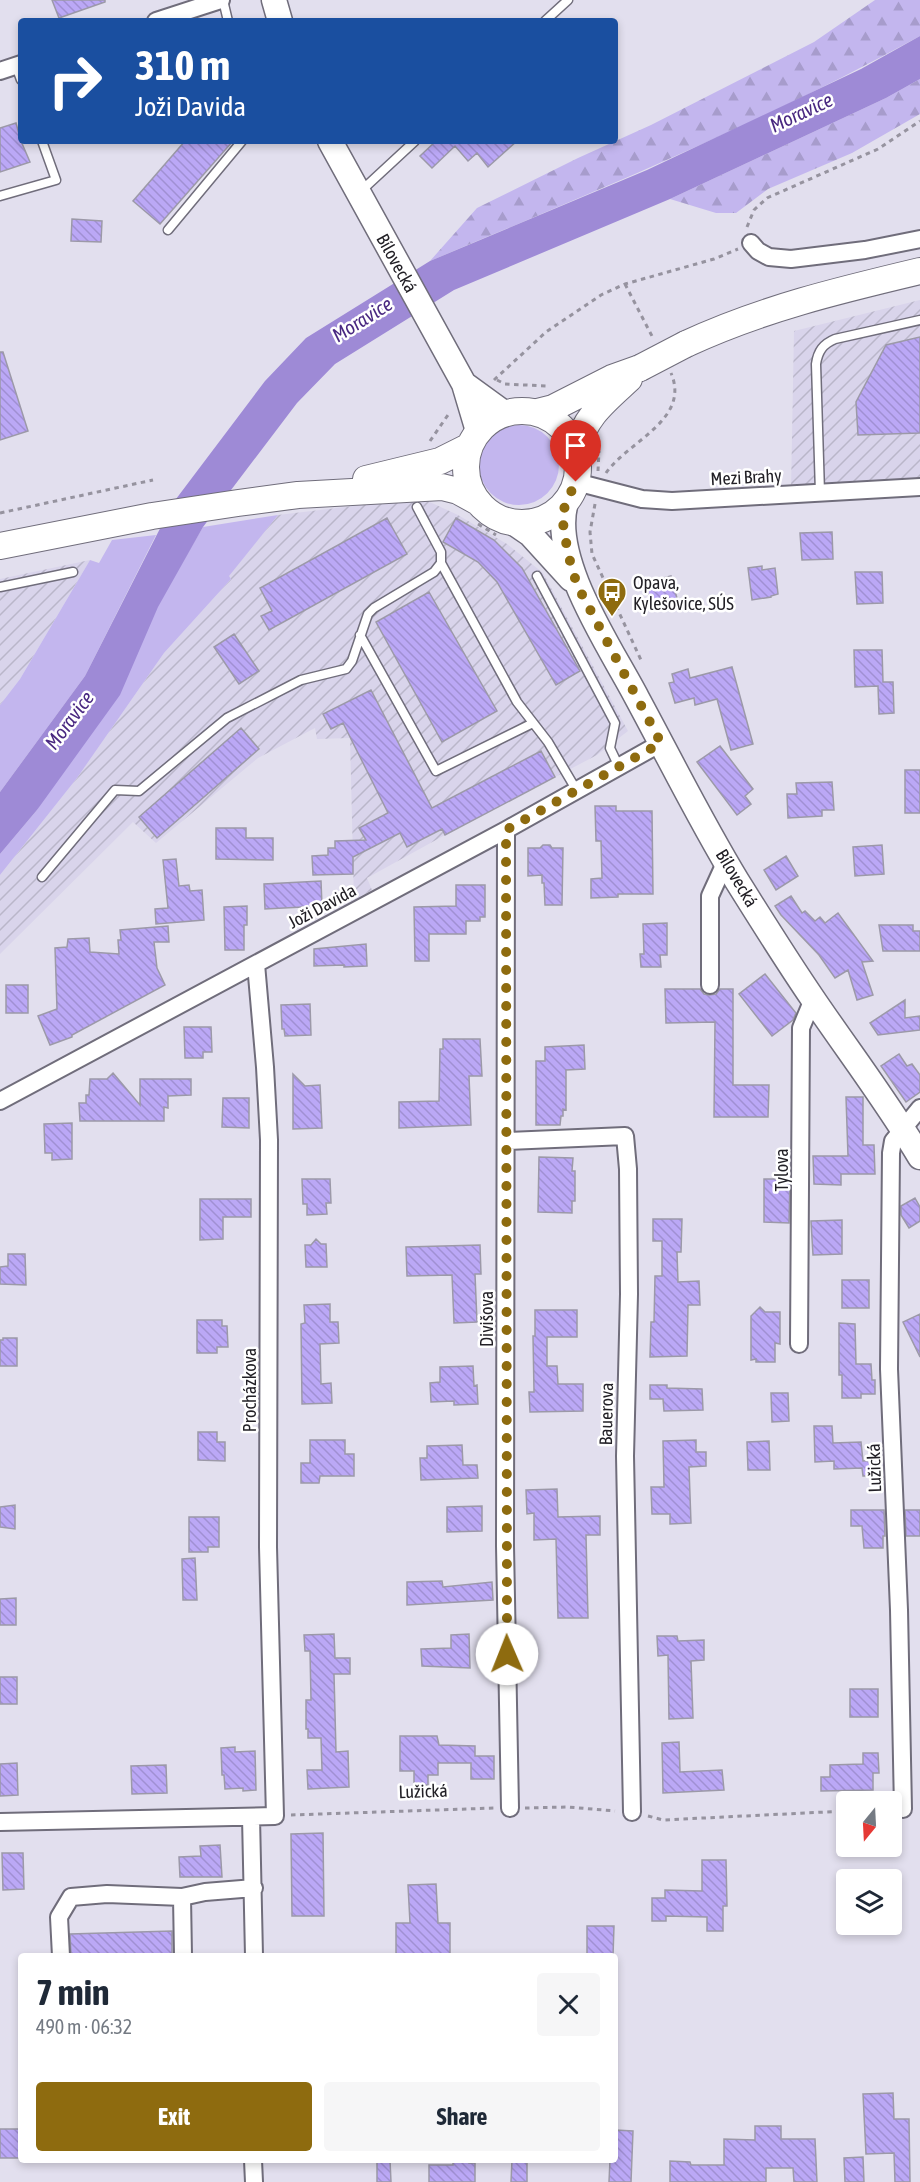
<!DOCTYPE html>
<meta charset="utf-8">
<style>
:root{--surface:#fff;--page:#f6f6f7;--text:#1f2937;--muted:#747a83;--accent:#8e6b0f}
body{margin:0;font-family:"Asap Condensed",sans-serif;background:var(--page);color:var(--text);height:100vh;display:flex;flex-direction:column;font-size:22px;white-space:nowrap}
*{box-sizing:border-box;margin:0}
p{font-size:20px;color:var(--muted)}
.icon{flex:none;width:33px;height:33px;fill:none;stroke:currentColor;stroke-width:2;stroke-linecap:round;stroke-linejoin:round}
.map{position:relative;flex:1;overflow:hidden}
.panel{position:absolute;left:18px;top:1953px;width:600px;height:210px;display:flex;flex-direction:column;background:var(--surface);border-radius:6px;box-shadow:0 3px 9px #0003}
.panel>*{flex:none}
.banner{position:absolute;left:18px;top:18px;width:600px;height:126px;border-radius:6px;box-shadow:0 3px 9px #0003;background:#1a4fa0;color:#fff;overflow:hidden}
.needle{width:39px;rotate:198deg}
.tools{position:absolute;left:836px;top:1791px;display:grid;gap:12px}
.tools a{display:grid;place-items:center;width:66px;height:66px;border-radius:6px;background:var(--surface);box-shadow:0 3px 9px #0003;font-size:30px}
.pin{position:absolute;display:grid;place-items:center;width:51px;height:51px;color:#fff;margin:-62px -26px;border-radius:50% 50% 50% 0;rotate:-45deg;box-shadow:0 0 6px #0007}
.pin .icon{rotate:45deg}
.me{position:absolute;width:66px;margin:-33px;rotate:359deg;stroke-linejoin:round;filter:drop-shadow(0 0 4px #0008)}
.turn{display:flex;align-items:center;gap:21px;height:126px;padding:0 18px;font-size:27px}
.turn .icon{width:78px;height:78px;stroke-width:2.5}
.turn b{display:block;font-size:42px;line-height:51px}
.round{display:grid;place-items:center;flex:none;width:63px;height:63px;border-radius:6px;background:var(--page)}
.summary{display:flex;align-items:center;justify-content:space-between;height:102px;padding:0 18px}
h1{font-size:36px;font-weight:700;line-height:45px}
.cta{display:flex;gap:12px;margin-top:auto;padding:12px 18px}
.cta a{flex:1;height:69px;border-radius:6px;background:var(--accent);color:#fff;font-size:24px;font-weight:700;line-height:69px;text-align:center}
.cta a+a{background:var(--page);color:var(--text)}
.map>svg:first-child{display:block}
.industrial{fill:url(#industrial-furrows)}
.grass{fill:#c3b6ee}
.forest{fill:url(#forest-firs)}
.water{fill:#9e8ad6}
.building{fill:url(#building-back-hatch);stroke:#9c99a8;stroke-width:1.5}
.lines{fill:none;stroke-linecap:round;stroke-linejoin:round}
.lane-casing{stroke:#706d7b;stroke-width:11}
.street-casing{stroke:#706d7b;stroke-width:20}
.secondary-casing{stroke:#706d7b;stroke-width:27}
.primary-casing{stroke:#706d7b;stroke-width:28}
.path{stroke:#96939f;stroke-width:3;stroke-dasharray:4.5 4.5;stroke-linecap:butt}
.lane{stroke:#fff;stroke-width:8}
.street{stroke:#fff;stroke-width:16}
.secondary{stroke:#fff;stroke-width:24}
.primary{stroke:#fff;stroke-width:26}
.primary-bridge-casing{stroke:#706d7b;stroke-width:28;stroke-linecap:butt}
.primary-bridge{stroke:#fff;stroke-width:26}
.route{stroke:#8e6b0f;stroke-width:10;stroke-dasharray:0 18}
.labels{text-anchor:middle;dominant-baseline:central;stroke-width:5;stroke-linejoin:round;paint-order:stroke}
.street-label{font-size:18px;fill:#222026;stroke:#fff}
.poi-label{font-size:18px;fill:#222026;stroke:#fff;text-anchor:start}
.water-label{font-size:20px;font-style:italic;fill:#492881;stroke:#fff}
</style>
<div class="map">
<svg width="920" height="2182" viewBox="0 0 920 2182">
<defs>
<pattern id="industrial-furrows" width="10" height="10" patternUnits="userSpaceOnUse" patternTransform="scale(1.5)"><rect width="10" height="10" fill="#d9d4eb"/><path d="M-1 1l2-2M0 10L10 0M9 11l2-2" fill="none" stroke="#bab6c9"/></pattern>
<pattern id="forest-firs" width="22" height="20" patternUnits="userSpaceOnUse" patternTransform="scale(1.5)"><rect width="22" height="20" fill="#c3b6ee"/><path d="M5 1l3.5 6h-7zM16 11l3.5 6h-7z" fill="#a79ccc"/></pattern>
<pattern id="building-back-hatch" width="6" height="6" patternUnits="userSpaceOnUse" patternTransform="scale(1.5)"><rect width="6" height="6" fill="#bba8f6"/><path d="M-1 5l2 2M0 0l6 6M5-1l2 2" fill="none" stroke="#a090d3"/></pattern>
</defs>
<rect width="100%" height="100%" fill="#e2dfee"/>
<!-- industrial -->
<path class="industrial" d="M920,300V482L791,490L794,331Z
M421,498L458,515L507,544L543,573L628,731L597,755L445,835L367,878L372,890L354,900L350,738L317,739L315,728L258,758L156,843L133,822L0,954V875L77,778L164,653L231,579L228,576L278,515Z
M90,560L20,679L0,705V579Z"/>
<!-- grass -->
<path class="grass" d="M479 465a40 40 0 1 1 80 0a40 40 0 1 1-80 0Z
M278,515L229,576L231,579L164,653L77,778L0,875V854L37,810L203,527Z
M156,535L85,676L0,792V705L20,679L90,560L99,563L112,540Z"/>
<!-- forest -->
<path class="forest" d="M875,0H920V36C763,123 596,191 430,261L477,208L578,158L651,125L814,42Z
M920,79V114L852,153L768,189L736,213H716L670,199L886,98Z"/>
<!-- water -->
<path class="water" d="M920,36V79L886,98L670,199L454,290L335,364L297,403L203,527L158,607L120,695L37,810L0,854V792L85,676L173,503L265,381L306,338L430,261L647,170L861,69Z"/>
<!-- building -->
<path class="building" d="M52,0H105V2L59,18Z
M16,123L21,141L30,162L0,172V128Z
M185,141H233L160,224L133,201Z
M436,141H517L488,167L477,153L468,161L455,146L432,168L420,156Z
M72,219L102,221L101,242L71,241Z
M920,337V433L858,435L856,402L886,345Z
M0,352H3L28,431L0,440Z
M387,518L407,554L269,630L261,616L272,611L260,588Z
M456,518L494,540L522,568L580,671L556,685L497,582L478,562L443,542Z
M832,532L833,559L802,560L800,533Z
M762,566V570L775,568L778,594L771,596V597L752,600L748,568Z
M855,572H882L883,603L857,604Z
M671,576L678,602L653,609L645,583Z
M429,592L497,711L442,742L376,622Z
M234,634L259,671L239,684L214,647Z
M854,650H882L883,682H893L894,713L879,714L878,686L855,687Z
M732,667L753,744L731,750L717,699L695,705L694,698L675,703L669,683L674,682L672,674L688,669L690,678Z
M371,690L432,808L541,751L555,777L445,835L442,829L407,847L400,833L353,857V874L313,875L312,856L328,855V848H335V841L366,840L359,828L388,813L343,723L331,729L323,714Z
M241,728L259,749L157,838L139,817Z
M720,746L753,789L745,796L751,804L737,815L697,762Z
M905,770H920V813H905Z
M832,782L834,810H822V816L788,818L787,794H797L796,783Z
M595,806H616V811H652L653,894H618V897L591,898V879L602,878L601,841H596Z
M216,828H246V838H273V860L216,859Z
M543,845H550L552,848H563L562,905H545L544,883H542V875L528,876V848H540Z
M882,845L884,874L855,876L853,847Z
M786,856L798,876L776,890L764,870Z
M176,859L179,886L189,885L190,891L202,890L204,920L156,924L155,909L168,908L163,860Z
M321,881L322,906L265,909L264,884Z
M456,885H485V917H480V921H466V934H429V961H415L414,907L456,906Z
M791,896L802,913L805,911L815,921L820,917L825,923L838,913L873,961L862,962L873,995L857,1000L848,970L835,978L819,955L781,915L775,906Z
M247,906V925H244V950H225L224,907Z
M667,923V955H660L661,967H641L640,954H644L643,924Z
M879,925H913V931H920V951H883Z
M168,926L169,942H154L157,968L165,985L72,1035V1037L50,1045L38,1016L57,1009L55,948L67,947L68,939L89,938L90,952L119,954L118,940H121L120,930Z
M366,944L367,966L344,967V965L314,966V949Z
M765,974L796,1013L793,1020L772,1036L739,994Z
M6,985H28V1013H6Z
M665,989H700L704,994L709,995L716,994L720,989H733V1085H769L768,1117H714L715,1022L666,1023Z
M905,1000V1018L920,1016V1030L878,1035L870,1023Z
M310,1004L311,1035L285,1036L284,1029H282L281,1005Z
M184,1027H211L212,1052H203V1058H185Z
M443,1039H480L482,1076H469L471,1125L399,1128V1102L439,1101L440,1049H443Z
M584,1045L585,1069L566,1070V1110L563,1109V1116H561L560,1125H536V1061H545V1047Z
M899,1054L907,1066L912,1064L920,1075V1092L906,1102L881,1066Z
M113,1073L140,1105V1079H191V1095L168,1096V1108L164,1107V1121H80L79,1103H86V1095H89L90,1079H107Z
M293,1074L305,1086L320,1085L322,1128L293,1129Z
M846,1097H863V1145H874L875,1174H841V1185L814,1184L813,1156H848Z
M223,1098H249V1128L222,1127Z
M72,1123V1159L52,1160V1153H45L44,1124Z
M539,1157L573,1158L572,1171H575V1201H572V1213L538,1212Z
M302,1179H330L331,1203H326L327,1214L307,1215V1204H303Z
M764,1179H790L789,1223L764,1222Z
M915,1198L920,1207V1221L909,1228L901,1215V1206Z
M200,1199H251V1217H223V1239L200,1240Z
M653,1219H682L681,1252H677L678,1282L699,1281L700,1305H688L687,1356L650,1357L651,1322H654L655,1276H662V1241H653Z
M842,1220V1254L813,1255L811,1221Z
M316,1239L321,1244H326L327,1267H306L305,1245H311Z
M480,1245L481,1274H475L477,1322L454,1323L452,1275L407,1276L406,1247Z
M8,1254H25L26,1285L0,1284V1267L8,1266Z
M842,1280H869V1308H842Z
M330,1304V1322H338L339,1343L320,1344L321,1384L331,1383L332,1403L302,1404L301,1324L305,1323L304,1305Z
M760,1307L765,1312H780V1344L775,1343V1362H756V1359L751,1360V1316Z
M535,1310H577V1337H547V1366H557L558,1384H583V1411L530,1412L529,1392H534L533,1336H535Z
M920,1314V1357L903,1322Z
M197,1320H222V1326H227L228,1347H217V1353H197Z
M839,1323L855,1324L856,1364H871L872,1380H875V1394H861V1398H842V1375H839Z
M3,1338H17V1366H0V1340H3Z
M473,1366L474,1386L477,1385L478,1404L454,1405V1401L431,1402L430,1383L440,1382V1367Z
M650,1385H667V1388L702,1389L703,1410L664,1411L663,1399H650Z
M771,1393H788L789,1421L772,1422Z
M814,1426H832L833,1443L861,1442L863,1461L878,1460L879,1476H863L862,1468L834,1469V1461L815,1462Z
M198,1432H217V1442H225V1461L198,1460Z
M310,1440H345V1454H354V1476H320L319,1483H301V1463H310Z
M696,1440V1452H706V1466L689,1467L691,1523L670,1524V1514H652L651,1487H664L663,1441Z
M769,1441L770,1470H748L747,1442Z
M462,1445L463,1465H477L478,1478L421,1480L420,1458H427V1446Z
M557,1489L558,1517L600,1516V1535H586L588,1618H558L556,1539L534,1540V1513L527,1514L526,1490Z
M15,1505V1529L0,1527V1507Z
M482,1506V1531L447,1532V1507Z
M851,1510H884L885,1536H883V1548H864L862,1526H851Z
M905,1510H920V1536H906Z
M189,1517H219V1547H208V1552H189Z
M195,1558L197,1600H183L182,1559Z
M442,1581L443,1587L492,1582L493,1600L407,1605V1582Z
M16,1598V1625H0V1599Z
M334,1634L335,1658H350V1674H334L336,1752L348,1751L349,1787L308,1789L307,1770H322L321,1738H308V1729H306V1700H311L310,1651H305L304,1635Z
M469,1634L470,1668L422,1666L421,1649L451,1648V1635Z
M657,1636H677L678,1641L704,1640V1660L691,1661L693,1718L669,1719L668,1655L658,1656Z
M0,1677H17V1704H0Z
M850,1689H878V1717H850Z
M400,1736H437L439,1745L475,1746V1756H494V1779H471V1763H438V1775H428V1785H414V1771H400Z
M679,1742L680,1772L722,1770L724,1790L663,1793L662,1743Z
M235,1747V1752L255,1751L256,1790L243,1791V1788L225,1789L224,1775H222L221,1748Z
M863,1753H878L879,1773H873V1790L821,1791V1777H830V1765L863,1764Z
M17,1763L18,1795L0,1796V1764Z
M166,1765L167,1793L132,1794L131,1766Z
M323,1833L324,1916H292L291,1834Z
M220,1845L222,1877H180L179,1857L201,1856L200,1846Z
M2,1853H23L24,1889L3,1890Z
M702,1860H726L727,1906H723V1931H707V1917L666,1916V1921H652V1898H665V1890L702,1891Z
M436,1884L438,1923H450V1956H396V1923H410L408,1885Z
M587,1926H614L613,1956H587Z
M172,1931V1956H71L70,1934Z
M893,2093L894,2119H909L910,2182H895L894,2153L866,2154L863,2094Z
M755,2126H781V2139H815L817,2182H794L793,2168H766V2182H670V2161L690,2162L691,2165H724V2139L755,2140Z
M0,2129H21V2158H0Z
M615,2130L633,2131L631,2182H609L610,2160H615Z
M863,2157L864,2182H845L844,2158Z
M377,2160H390L391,2182H377Z
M453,2160H469V2163H475V2182H429V2165H453Z
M512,2160H527V2182H511Z"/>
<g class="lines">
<!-- lane casing -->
<g class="lane-casing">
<path id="lane" d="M223,0L228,21
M545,21L568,0
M16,66L21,80
M361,191L415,141
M0,196L56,180L42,141
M168,230L242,141
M820,493L816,364C818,351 823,344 835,339L920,320
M441,563L517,702L548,742L577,791
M537,576L615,723L610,748L619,767
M0,587L73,572
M360,635L436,771L533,723
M42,877L115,790L139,791L227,718L301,680L346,669L352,661L368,614L374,608L434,572L441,563V552L417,507"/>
</g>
<!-- street casing -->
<g class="street-casing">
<path id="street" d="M156,21L221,0
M0,71L21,64
M751,243L758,251L769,257L791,259L865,250L920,239
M576,482L642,499L672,501L920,487
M506,830L505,1546L510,1808
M710,985V896L726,861
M0,1101L506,830L661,743
M506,1141L625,1136L628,1169L629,1294L625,1456L632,1812
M799,1344L801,1028L813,999
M903,1809L899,1610L889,1369L891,1153L893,1141L920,1108
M251,1817L254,1956
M0,1822L275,1816L268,1547L269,1140L265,1067L256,964
M61,1956L59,1917L71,1897L107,1894L182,1897
M183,1956L182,1897L205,1892L254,1888
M253,2160L254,2182"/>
</g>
<!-- secondary casing -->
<g class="secondary-casing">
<path id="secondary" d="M274,0L280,21
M330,141L464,384L478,431
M464,384L504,413
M566,502C549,559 611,648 637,698C670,759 701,822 737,881C762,921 787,961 813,999C849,1052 888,1103 920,1157
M514,523L530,534L571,579"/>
</g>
<!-- primary casing -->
<g class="primary-casing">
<path id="primary" d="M686,344C761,309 840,290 920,271
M466 467a56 56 0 1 1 112 0a56 56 0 1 1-112 0Z
M537,412L553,408L612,378L640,368
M576,450C585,416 604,402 629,379
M366,479L440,461L468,447
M0,546L152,516L238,503L298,495L442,487L458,491L478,502"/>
</g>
<!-- path -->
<path class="path" d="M747,227L754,210L767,198L878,149L920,121
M625,284L653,338
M494,380L546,332L601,295L625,284L714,259L738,249
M497,380L505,384L546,386
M430,441L450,412
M598,471L599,451
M606,473C628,441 691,420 671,373
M595,504L590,532L592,554L641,660
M0,513L153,480
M478,524L496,535
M525,1808L568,1807L615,1811
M291,1815L495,1808
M648,1816L663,1820L846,1811"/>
<!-- lane -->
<use href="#lane" class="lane"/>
<!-- street -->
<use href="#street" class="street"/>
<!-- secondary -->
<use href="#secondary" class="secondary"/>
<!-- primary -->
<use href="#primary" class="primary"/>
<!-- primary-bridge casing -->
<g class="primary-bridge-casing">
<path id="primary-bridge" d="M640,368L686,344"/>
</g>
<!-- primary-bridge -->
<use href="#primary-bridge" class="primary-bridge"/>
</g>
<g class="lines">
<!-- route -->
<path class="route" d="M507,1654L506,830L661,743L577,585L568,554L562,517L566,502L576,482"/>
</g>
<!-- icons -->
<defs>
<g id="bus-pin" transform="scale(1.5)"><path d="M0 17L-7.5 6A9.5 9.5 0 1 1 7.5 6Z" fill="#8e6b0f" stroke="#fff"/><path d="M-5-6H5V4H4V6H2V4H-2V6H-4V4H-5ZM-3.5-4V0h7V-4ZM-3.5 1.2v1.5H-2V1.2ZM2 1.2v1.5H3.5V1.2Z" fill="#fff"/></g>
</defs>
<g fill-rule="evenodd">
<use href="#bus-pin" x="612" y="592"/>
</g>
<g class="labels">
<!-- street labels -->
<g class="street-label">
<text transform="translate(397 263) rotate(61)">Bílovecká</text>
<text transform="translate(746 477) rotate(-3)">Mezi Brahy</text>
<text transform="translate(737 878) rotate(59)">Bílovecká</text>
<text transform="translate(322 906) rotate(-28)">Joži Davida</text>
<text transform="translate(781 1170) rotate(-90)">Tylova</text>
<text transform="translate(486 1319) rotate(-90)">Divišova</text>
<text transform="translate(249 1390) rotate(-90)">Procházkova</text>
<text transform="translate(606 1414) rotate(-89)">Bauerova</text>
<text transform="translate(874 1468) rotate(-92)">Lužická</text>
<text transform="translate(423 1791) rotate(-2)">Lužická</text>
</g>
<!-- poi labels -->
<g class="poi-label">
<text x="633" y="582">Opava,<tspan x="633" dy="21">Kylešovice, SÚS</tspan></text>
</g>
<!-- water labels -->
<g class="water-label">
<text transform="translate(801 112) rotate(-25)">Moravice</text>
<text transform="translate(362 319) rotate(-32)">Moravice</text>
<text transform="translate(69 720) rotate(-53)">Moravice</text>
</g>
</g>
</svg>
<div class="tools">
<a><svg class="needle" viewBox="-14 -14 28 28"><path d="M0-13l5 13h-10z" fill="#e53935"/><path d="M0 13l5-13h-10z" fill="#747a83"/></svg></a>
<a><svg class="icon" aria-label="layers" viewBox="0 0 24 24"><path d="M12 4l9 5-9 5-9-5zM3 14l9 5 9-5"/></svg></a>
</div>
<div class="pin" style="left:576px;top:482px;background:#d93025"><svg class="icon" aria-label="arrive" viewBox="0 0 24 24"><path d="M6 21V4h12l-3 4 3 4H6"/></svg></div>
<svg class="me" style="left:507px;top:1654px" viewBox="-20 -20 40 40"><circle r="19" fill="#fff"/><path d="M0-13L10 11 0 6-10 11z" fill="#8e6b0f"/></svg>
<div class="banner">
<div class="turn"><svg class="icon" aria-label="right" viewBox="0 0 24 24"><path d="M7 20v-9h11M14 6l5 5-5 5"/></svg><div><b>310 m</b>Joži Davida</div></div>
</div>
<section class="panel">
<div class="summary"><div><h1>7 min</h1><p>490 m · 06:32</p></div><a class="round"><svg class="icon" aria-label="close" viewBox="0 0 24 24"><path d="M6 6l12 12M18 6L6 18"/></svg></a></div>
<div class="cta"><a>Exit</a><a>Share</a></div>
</section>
</div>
